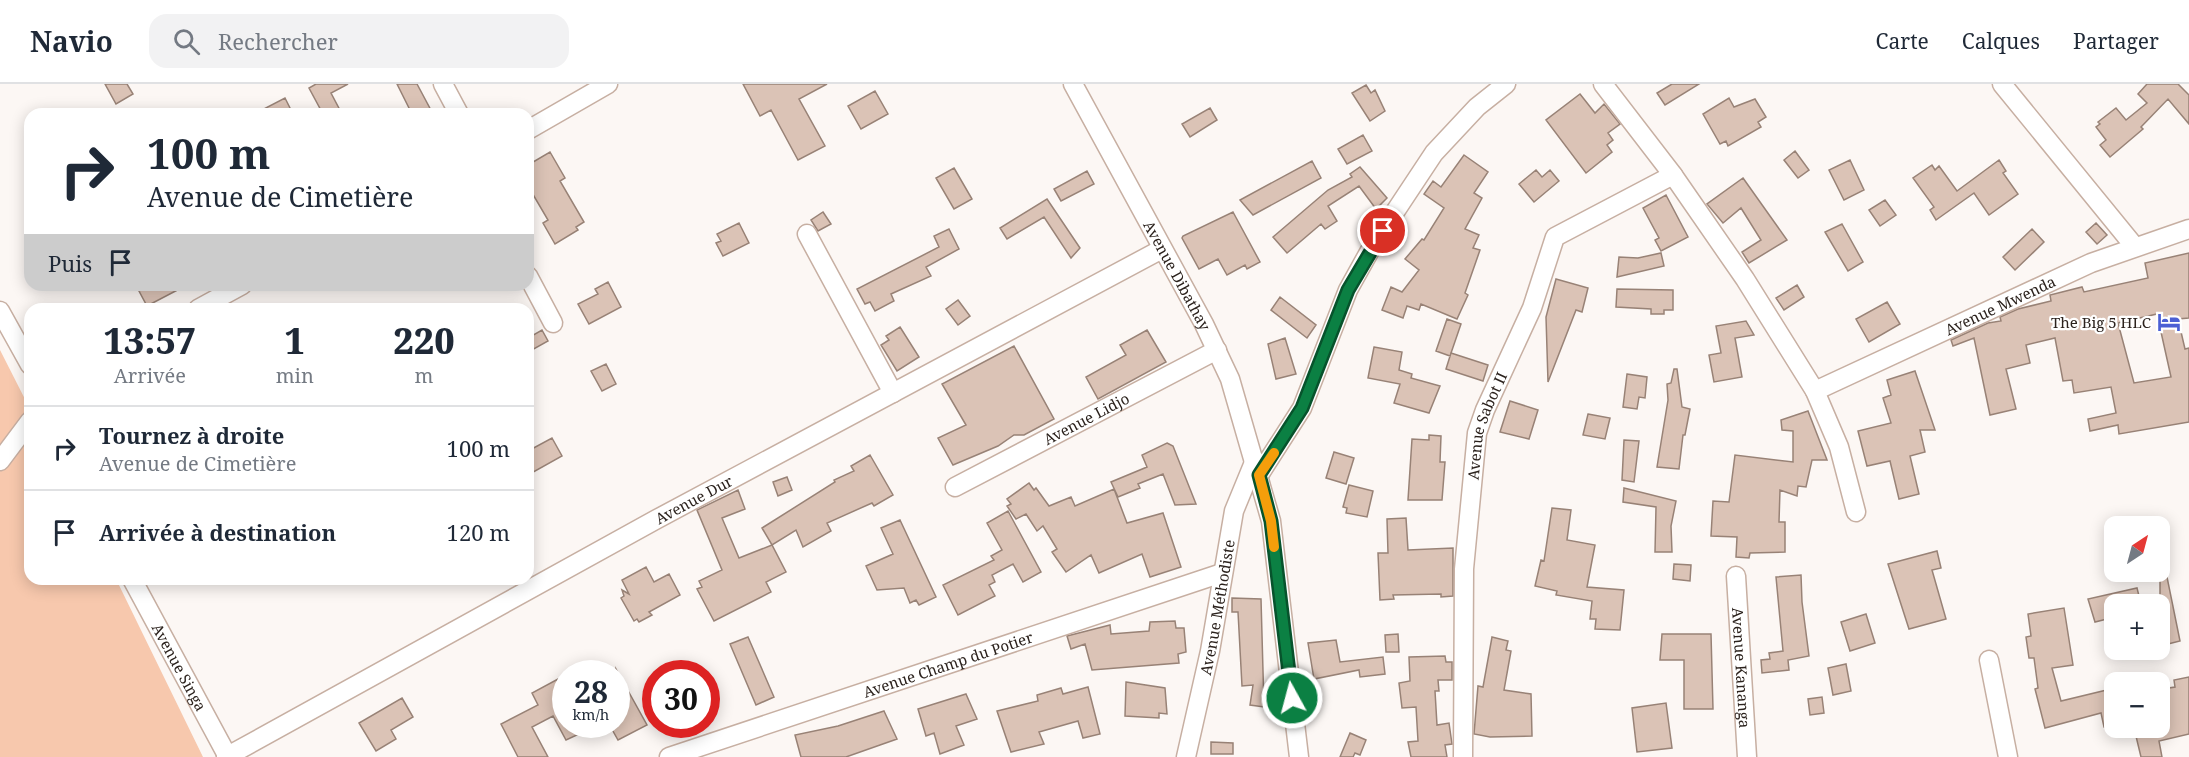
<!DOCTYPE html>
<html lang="fr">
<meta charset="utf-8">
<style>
:root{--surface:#fff;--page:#f2f2f3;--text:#1f2937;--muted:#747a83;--line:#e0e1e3}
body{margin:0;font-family:"Noto Serif",serif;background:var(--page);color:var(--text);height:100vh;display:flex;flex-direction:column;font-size:22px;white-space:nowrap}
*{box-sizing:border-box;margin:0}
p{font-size:20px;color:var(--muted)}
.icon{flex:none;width:33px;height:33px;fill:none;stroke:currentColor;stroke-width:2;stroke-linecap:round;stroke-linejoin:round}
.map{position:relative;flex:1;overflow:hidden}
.panel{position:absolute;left:24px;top:219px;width:510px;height:282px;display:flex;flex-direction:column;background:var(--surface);border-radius:18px;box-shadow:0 3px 15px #0003}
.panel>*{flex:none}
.hud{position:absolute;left:24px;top:24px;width:510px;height:183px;border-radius:18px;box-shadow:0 3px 15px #0003;background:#fff;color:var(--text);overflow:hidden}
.needle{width:39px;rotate:36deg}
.controls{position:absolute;left:2104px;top:432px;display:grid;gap:12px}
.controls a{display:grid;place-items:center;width:66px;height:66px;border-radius:12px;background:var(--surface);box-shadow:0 3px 15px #0003;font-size:30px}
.speed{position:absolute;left:552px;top:576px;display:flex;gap:12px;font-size:30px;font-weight:700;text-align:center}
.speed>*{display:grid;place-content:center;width:78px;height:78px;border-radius:50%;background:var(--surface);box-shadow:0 3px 15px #0003;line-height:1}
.speed small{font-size:15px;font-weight:400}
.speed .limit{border:9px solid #d22;background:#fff;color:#111}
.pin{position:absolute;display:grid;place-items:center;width:51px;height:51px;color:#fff;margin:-26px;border:3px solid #fff;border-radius:50%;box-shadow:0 2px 6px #0007}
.me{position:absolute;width:66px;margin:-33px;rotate:353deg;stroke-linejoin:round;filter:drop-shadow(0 0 4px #0008)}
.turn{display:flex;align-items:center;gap:21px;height:126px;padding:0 24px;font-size:27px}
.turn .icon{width:78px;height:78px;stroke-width:2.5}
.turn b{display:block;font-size:42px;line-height:51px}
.then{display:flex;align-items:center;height:57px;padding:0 24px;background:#0003;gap:12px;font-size:22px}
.eta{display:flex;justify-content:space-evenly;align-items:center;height:102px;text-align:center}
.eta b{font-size:36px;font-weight:800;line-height:42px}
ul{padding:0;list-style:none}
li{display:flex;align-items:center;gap:18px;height:84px;padding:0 24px;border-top:2px solid var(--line)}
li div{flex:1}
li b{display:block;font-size:22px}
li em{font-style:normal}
header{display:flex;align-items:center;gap:36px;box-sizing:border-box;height:84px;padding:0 30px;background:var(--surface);border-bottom:2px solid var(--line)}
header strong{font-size:28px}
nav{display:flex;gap:33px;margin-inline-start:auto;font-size:21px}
.search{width:420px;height:54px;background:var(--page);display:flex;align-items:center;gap:15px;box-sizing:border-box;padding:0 21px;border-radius:18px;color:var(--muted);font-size:22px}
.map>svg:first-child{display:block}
.green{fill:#f7c8ad}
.building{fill:#dbc3b6;stroke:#988276;stroke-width:1.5;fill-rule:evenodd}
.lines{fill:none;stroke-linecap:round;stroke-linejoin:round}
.minor-casing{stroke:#c7afa2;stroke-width:21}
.minor{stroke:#fff;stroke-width:18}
.route-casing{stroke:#07532c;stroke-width:15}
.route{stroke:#0b8043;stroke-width:10}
.slow{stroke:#f59e0b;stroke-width:10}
.labels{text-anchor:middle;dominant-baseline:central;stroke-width:4.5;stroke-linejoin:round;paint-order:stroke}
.street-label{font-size:15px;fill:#2b221d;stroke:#fff}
.poi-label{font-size:15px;fill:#2b221d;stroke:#fff;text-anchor:end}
</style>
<header>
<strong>Navio</strong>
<div class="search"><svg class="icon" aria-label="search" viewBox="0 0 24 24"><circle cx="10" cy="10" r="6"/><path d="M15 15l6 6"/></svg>Rechercher</div>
<nav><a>Carte</a><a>Calques</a><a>Partager</a></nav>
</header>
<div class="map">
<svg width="2189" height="673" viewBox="0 0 2189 673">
<rect width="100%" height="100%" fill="#fcf7f4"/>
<!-- green -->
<path class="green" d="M0,266L30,325V495H116L203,673H0Z"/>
<!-- building -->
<path class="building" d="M105,0H127L133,10L116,20Z
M316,0H348L331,9L342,30H323L309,4Z
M397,0H417L433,30H412Z
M743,0H827L799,15L825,62L798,76L771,26L760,32Z
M1672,0H1699L1665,21L1657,9Z
M2147,0H2178L2189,11V40L2168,15L2141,43L2143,45L2110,73L2100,61L2106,56L2096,43L2100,40L2098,38L2116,24L2126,36L2147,19L2138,10Z
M1366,1L1371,9L1375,6L1385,27L1370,37L1352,9Z
M875,7L888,30L861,45L848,22Z
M1580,10L1595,29L1604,20L1620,40L1608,49L1613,56L1607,61L1612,68L1586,89L1546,36Z
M285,14L293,30H254Z
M1729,14L1734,23L1755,15L1766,33L1758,38L1761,43L1728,62L1726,57L1720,60L1703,30Z
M1210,24L1217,36L1190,53L1182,40Z
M1363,51L1372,67L1347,80L1338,65Z
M1795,67L1809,86L1798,94L1784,76Z
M550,68L565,94L560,97L584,138L576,143L578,146L555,160L543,139L548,136L528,102V81Z
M1464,71L1488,88L1474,109L1482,114L1465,145L1479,151L1473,164L1480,166L1465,209L1468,211L1457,235L1421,220L1419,226L1407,222L1403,234L1382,226L1391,203L1402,208L1419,186L1405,175L1422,155L1424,156L1444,124L1424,110L1433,97L1441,103Z
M1850,76L1864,106L1844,116L1829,86Z
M1999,76L2006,87L2003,89L2018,110L1989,131L1974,109L1936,136L1930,126L1934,123L1913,94L1932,81L1935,86L1939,82L1957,107Z
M1312,77L1321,94L1253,131L1240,116Z
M1360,83L1387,114L1376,125L1359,102L1328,122L1337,137L1325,145L1321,140L1287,169L1273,153L1328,106L1352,93L1350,90Z
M954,84L972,115L954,125L936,94Z
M1536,86L1542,93L1550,86L1559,97L1534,118L1519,100Z
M1087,87L1094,100L1061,117L1054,105Z
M1743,94L1787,156L1749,179L1742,168L1761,156L1741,124L1723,139L1707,120Z
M1666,111L1688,153L1661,167L1655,156L1659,154L1643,124Z
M1047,115L1080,164L1071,174L1044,133L1007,155L1000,144Z
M1885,116L1896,131L1880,142L1869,126Z
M823,128L831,140L818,147L811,136Z
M1233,128L1260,178L1247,185L1245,181L1227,191L1218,175L1199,185L1182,154L1183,152Z
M739,139L749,159L723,172L716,159L721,157L717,150Z
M2096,139L2107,151L2097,160L2086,148Z
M1842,140L1863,178L1848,187L1825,148Z
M949,145L959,165L926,183L931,192L891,210L894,217L875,227L870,218L865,220L857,205L939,163L934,152Z
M2032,145L2044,158L2015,186L2003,173Z
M1661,169L1664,182L1617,193L1619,173L1638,174Z
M2189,169V234L2178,235L2185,265L2189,264V338L2119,350L2118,341L2090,347L2088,335L2116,329L2111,303L2074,309L2072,296L2063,297L2055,254L2026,261L2030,279L2006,285L2016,325L1990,331L1974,254L1953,262L1951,256L1988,239L2001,237L2000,233L2018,225L2051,217L2050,211L2082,203L2084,208L2148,194L2145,179ZM2157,230L2171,293L2134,299L2118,239Z
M1556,195L1588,204L1582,228L1576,226L1548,298L1546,233Z
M608,198L621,223L589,240L578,220L598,210L595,205Z
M150,201H187L147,222L139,207Z
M1797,201L1804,213L1784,226L1776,214Z
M1617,205L1673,206V226H1664V230H1651V225L1616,223Z
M1280,213L1316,241L1307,254L1271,226Z
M958,216L970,232L958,241L946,225Z
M1887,218L1900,240L1869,258L1856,235Z
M1447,235L1461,240L1450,272L1436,267Z
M1746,237L1754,251L1735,254L1742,293L1714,298L1709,271L1721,269L1716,242Z
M900,243L919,273L897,287L881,261L889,256L886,252Z
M542,246L548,257L532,266L528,254Z
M1147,246L1166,278L1098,315L1086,293L1126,271L1120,261Z
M1285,254L1296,290L1276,295L1268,260Z
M1014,262L1054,335L1024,351H1014L998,362L953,381L938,354L966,341L942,300Z
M1374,263L1402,268L1399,286L1412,290L1411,294L1440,302L1429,329L1394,319L1400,300L1368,294Z
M1451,269L1488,281L1483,297L1446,285Z
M606,280L616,300L602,307L591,287Z
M1674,285H1677L1682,323L1690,325L1685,351H1683L1679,385L1657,383L1668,316L1667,300L1671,299Z
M1915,287L1935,346H1920L1925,368L1910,372L1919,410L1899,415L1890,377L1867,382L1858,347L1891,339L1883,314L1891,311L1887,296Z
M1627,290L1647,293L1645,314L1639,313L1637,325L1623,323Z
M1510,317L1538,326L1529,355L1500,348Z
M1808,327L1827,376H1812L1806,403L1798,402L1797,412L1780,406L1779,438H1785V468L1750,469L1749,474L1736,473L1737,453L1711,452L1713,417L1729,418L1735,371L1793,378V347L1782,346L1781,336Z
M1588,330L1610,334L1605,355L1583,351Z
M1429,351L1441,352L1440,378H1445L1442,416H1408L1412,355L1429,356Z
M552,354L562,372L528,391V367Z
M1624,356L1639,357L1634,398L1622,396Z
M1167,359L1173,362L1196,420L1175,421L1163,390L1138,400L1140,404L1118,413L1111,398L1147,383L1142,371Z
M1334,368L1354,374L1346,400L1326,394Z
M870,371L893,411L874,422L872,419L827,439L831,447L803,463L796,446L772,461L762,444L835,398L834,396L854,387L851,382Z
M787,393L792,406L778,412L773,398Z
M1029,399L1034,406L1036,404L1049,422L1071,413L1075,422L1114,405L1127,439L1163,429L1181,483L1150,493L1142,470L1099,489L1091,471L1066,488L1052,468L1057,465L1043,442L1037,447L1026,430L1016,435L1007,422L1011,420L1007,415Z
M1349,401L1373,407L1367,433L1346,429L1347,424L1343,423Z
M1624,404L1676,417L1671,442L1672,468H1655L1656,423L1623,418Z
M738,406L745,425L722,434L739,474L772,461L786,488L766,498L771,508L714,537L697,505L702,503L699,497L722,486L697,426Z
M1552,424L1571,426L1567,456L1595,461L1587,503L1624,506L1620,546L1595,545L1596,535H1590L1592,517L1556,511L1557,507L1535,502L1541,476L1544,477Z
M1008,427L1041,488L1023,498L1013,480L992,491L995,498L989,501L995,512L958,531L943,501L994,476L991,472L1002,466L987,439Z
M1406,434L1408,466L1453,464V512L1441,513V510L1393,511L1394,515L1380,516L1378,469H1388L1387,435Z
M900,436L936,513L919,521L916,516L910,519L904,504L877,506L866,482L893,470L881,444Z
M1937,467L1941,484L1932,486L1946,535L1909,545L1888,480Z
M1674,480L1691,481L1690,497L1673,495Z
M646,483L654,498L669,490L680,511L649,528L652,531L639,538L637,535L634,537L621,514L624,512L622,506L629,510L622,496Z
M1801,491L1802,518L1809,572L1788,576L1789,586L1762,589L1761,576L1770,575L1769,569L1783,567L1776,493Z
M2160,493H2167L2180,557L2160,562Z
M2137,504L2141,520H2115V533L2095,538L2088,515Z
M1232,514L1261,515L1264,623L1250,621L1253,601L1242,602L1238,528H1232Z
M2064,524L2073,581L2052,584L2061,617L2115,604V641L2104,643L2101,629L2045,644L2035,605L2038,604L2034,574H2029L2026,553L2031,552L2028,530Z
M1866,530L1875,559L1850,567L1841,538Z
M1175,537L1176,544H1184L1186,568L1178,570L1179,579L1092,586L1085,560L1071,565L1067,552L1110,541L1111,550L1149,547L1150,538Z
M1398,550L1399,568H1386L1385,551Z
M1662,550H1711L1713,625H1684V576H1660Z
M748,553L774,613L756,621L730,560Z
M1492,553L1508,557L1506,566L1511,567L1504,606L1531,610L1532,652L1490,653L1474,650L1478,602L1483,603Z
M1336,556L1340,578L1383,573L1385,590L1360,593L1359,586L1314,595L1308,559Z
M1445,572L1446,578H1452V596H1438L1439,607H1435L1437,641L1449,639L1452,660L1445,661L1447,673H1411L1408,658L1418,657L1416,623L1402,624L1399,599L1410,597L1409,573Z
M1846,580L1851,607L1833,611L1828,584Z
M616,585L647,641L618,656L609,640H616Z
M2189,593V650L2159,657L2162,673H2141L2135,648L2168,642L2162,605L2175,603L2174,596Z
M558,595L566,609V640H572L577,651L566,656L553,632L532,643L548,673H518L501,640L538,621L532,609Z
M1126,598L1165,604L1167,630L1159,629V634L1125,632Z
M1088,603L1100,650L1083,654L1078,637L1039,648L1044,660L1011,668L997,627L1038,617L1037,611L1061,604L1063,610Z
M966,610L977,635L956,642L964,661L940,670L934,649L926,652L918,625Z
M1822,613L1824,629L1810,631L1808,615Z
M402,614L413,633L391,646L396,655L376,667L359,639Z
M1666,619L1672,664L1637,668L1632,624Z
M884,627L897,655L846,673H801L795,651L838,642Z
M1350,649L1366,656L1360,671L1355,669L1353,673H1340Z
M1211,658L1233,659V670H1211Z"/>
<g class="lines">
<!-- minor casing -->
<g class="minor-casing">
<g id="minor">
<path d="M443,0L459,30"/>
<path id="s1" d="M1073,0L1204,240L1230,295L1271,437L1299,673"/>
<path d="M1603,0L1673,91L1745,195L1815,307L1839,363L1856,428"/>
<path d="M2002,0L2135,163"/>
<path d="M528,46L608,0"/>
<path d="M807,150L893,309"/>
<path d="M528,192L553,239"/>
<path d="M198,225L242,201"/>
<path d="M0,227L30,281"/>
<path id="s2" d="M1815,307L2091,179L2189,145"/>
<path d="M0,377L30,337"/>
<path d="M1259,391L1302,324L1348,206L1373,161L1434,69L1477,23L1506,0"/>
<path id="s3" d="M955,403L1217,266"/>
<path id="s4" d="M1736,492L1747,673"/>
<path id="s5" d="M132,495L228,673"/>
<path d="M1989,576L2008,673"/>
<path id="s6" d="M226,673L657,435L1162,165"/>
<path id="s7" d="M669,673L1222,489"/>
<path id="s8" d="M1186,673L1210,567L1234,427L1255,376"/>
<path id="s9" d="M1463,673L1464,485L1477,349L1485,326L1532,224L1555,153L1673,91"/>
</g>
</g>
<!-- minor -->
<use href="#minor" class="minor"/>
</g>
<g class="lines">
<!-- route casing -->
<g class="route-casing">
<path id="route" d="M1292,614L1271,437L1259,391L1302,324L1348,206L1383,147"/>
</g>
<!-- route -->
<use href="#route" class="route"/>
<!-- slow -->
<path class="slow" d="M1274,369L1259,391L1271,437L1274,463"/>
</g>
<!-- icons -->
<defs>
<g id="hotel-bare" transform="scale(1.8)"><path d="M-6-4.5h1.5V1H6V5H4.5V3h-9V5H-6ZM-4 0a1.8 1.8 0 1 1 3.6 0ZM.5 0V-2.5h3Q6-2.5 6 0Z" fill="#4b5fd4" stroke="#fff" stroke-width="2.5" paint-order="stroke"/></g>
</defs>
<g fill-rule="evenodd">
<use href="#hotel-bare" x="2169" y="238"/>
</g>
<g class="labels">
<!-- street labels -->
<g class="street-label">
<text stroke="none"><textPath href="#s1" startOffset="218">Avenue Dibathay</textPath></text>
<text stroke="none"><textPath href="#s2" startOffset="204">Avenue Mwenda</textPath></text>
<text stroke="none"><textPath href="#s3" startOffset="148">Avenue Lidjo</textPath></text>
<text stroke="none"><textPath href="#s9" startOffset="334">Avenue Sabot II</textPath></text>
<text stroke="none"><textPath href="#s6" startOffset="534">Avenue Dur</textPath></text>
<text stroke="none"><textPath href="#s8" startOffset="153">Avenue Méthodiste</textPath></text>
<text stroke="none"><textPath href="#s7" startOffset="294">Avenue Champ du Potier</textPath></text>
<text stroke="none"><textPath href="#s4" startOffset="92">Avenue Kananga</textPath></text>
<text stroke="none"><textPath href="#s5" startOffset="100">Avenue Singa</textPath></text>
</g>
<!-- poi labels -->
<g class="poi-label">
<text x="2151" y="238">The Big 5 HLC</text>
</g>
</g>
</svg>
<div class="controls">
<a><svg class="needle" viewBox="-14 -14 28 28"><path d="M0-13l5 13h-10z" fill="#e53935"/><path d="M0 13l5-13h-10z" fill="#747a83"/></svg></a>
<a>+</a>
<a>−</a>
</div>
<div class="speed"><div>28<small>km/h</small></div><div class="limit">30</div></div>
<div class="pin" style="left:1383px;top:147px;background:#d93025"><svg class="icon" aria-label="arrive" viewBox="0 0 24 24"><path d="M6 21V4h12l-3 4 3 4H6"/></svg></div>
<svg class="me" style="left:1292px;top:614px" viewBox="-20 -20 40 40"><circle r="17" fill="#0b8043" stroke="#fff" stroke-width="3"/><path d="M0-11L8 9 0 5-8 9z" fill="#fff"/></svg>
<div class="hud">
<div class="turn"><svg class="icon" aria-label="right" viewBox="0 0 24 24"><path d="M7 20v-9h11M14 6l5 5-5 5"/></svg><div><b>100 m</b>Avenue de Cimetière</div></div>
<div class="then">Puis<svg class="icon" aria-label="arrive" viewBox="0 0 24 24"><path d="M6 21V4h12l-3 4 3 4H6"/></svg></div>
</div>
<section class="panel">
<div class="eta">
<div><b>13:57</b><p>Arrivée</p></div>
<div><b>1</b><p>min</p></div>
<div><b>220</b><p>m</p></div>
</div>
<ul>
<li><svg class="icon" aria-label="right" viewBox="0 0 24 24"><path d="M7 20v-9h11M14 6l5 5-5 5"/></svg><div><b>Tournez à droite</b><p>Avenue de Cimetière</p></div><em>100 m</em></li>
<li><svg class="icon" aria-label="arrive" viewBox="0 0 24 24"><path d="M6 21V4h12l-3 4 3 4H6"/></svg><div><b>Arrivée à destination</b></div><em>120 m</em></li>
</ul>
</section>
</div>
